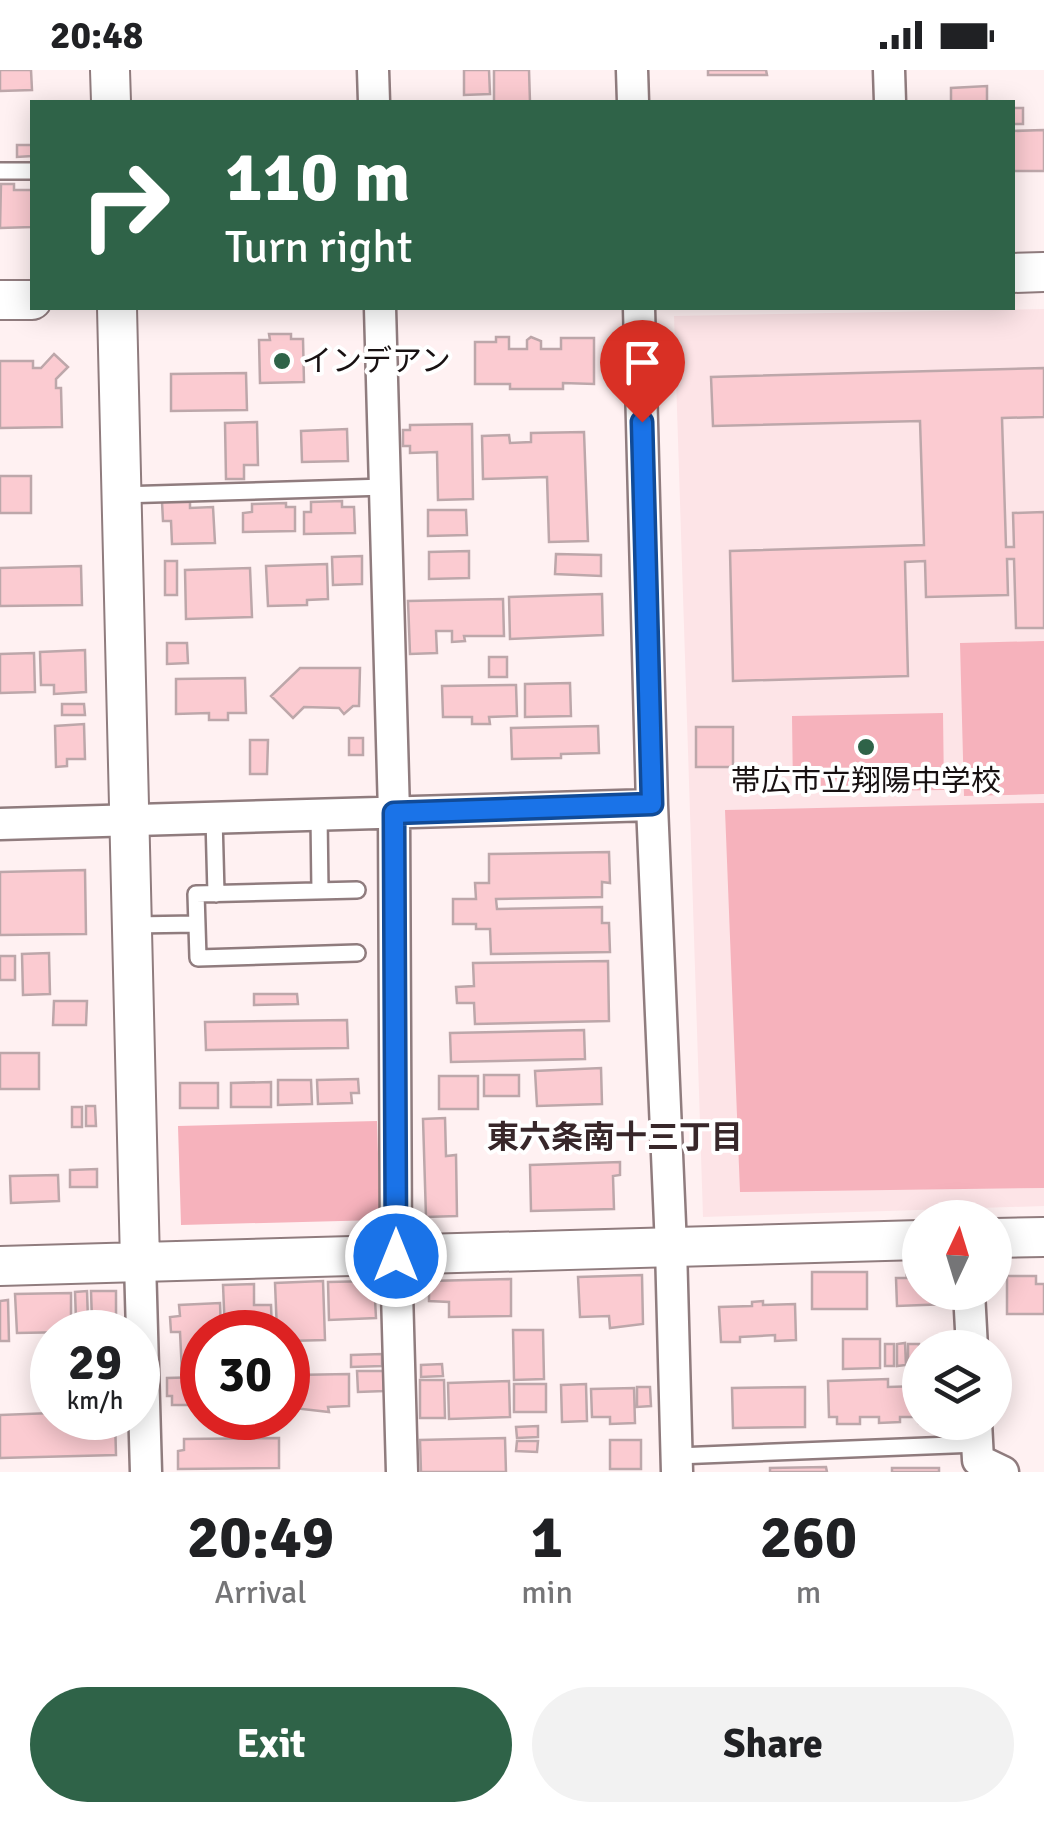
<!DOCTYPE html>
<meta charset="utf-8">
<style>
:root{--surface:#fff;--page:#f2f2f2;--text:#202124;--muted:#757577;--accent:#2f6348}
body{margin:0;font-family:Signika,"Noto Sans JP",sans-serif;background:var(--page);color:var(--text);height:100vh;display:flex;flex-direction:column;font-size:38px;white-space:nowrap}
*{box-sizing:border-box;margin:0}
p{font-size:32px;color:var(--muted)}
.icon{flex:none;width:55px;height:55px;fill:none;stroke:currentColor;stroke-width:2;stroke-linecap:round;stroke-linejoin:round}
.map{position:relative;height:1402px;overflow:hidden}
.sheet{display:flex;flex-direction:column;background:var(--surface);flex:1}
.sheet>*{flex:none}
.top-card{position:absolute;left:30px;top:30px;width:985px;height:210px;border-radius:0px;box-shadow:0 5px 25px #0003;background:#2f6348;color:#fff;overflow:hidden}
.needle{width:65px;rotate:4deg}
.buttons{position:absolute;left:902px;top:1130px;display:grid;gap:20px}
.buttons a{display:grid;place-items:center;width:110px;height:110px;border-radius:50%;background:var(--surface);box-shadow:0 5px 25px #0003;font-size:50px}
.speed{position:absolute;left:30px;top:1240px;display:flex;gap:20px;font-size:50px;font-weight:700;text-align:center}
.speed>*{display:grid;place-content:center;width:130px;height:130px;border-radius:50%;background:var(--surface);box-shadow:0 5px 25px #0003;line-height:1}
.speed small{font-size:25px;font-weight:400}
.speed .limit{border:15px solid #d22;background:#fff;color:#111}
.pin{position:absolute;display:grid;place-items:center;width:85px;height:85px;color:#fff;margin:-102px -42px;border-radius:50% 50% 50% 0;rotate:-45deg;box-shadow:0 0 10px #0007}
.pin .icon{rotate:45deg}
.me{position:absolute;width:110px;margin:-55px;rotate:0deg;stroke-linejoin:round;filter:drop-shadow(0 0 8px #0008)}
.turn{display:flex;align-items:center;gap:35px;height:210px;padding:0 30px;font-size:45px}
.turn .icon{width:130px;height:130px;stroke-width:2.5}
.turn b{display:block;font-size:70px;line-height:85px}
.eta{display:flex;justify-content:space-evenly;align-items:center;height:170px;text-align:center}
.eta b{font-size:60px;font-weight:800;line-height:70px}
.primary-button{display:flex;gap:20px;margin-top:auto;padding:20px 30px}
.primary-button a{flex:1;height:115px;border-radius:60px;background:var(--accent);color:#fff;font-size:40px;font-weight:800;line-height:115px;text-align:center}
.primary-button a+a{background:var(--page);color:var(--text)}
.status{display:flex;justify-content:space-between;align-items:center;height:70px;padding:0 50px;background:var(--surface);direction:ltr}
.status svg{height:28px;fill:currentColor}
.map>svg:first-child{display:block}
.built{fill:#fde4e7}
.green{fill:#f6b2bc}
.building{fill:#fbcbd1;stroke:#bda7aa;stroke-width:2.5}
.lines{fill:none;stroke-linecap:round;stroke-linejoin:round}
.service-casing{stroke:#907c7e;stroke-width:20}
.minor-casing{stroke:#907c7e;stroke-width:35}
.tertiary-casing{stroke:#907c7e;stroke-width:42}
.service{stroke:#fff;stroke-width:15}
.minor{stroke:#fff;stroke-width:30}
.tertiary{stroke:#fff;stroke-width:38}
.route-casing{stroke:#114b97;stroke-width:25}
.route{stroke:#1a73e8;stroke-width:18}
.poi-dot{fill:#2f6348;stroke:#fff;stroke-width:4}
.labels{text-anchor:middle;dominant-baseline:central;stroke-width:8;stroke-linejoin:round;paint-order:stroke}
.poi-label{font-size:30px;fill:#181112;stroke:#fff;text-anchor:start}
.neighbourhood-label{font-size:32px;font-weight:bold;fill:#38272a;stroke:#fff}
</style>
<div class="status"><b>20:48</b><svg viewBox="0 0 49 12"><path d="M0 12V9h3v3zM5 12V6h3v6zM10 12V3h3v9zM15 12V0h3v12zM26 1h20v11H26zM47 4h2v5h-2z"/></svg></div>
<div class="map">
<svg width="1044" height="1402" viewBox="0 0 1044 1402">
<rect width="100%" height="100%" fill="#fff1f2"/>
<!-- built -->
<path class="built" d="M1044,239V1136L703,1147L674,246Z"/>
<!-- green -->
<path class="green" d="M1044,571V724L964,726L960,573Z
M943,643L944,720L793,722L792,646Z
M1044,733V1118L740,1122L725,740Z
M377,1051L380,1150L181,1155L178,1056Z"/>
<!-- building -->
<path class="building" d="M0,0H31L32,20L0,21Z
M464,0H489L490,24L464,25Z
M494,0H529L530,32H494Z
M708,0H766L767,5H708Z
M987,16V32H951V18Z
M1012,38H1023V54H1012Z
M1044,60V101H1012V61Z
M17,75H32V86L17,87Z
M1,114H14V120H32V157L0,158Z
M269,264H291V269H303L304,312L260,313L259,270H270Z
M496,267H509V279H527V270L531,267L541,271V279H561V268H594V314L563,313V319H510V314H475V272H496Z
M54,284L68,297L56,309V318H61L62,357L0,358V291H33V298H41Z
M1044,298V347L1002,348L1006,477H1014L1013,443L1044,442V558H1016L1014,489H1007L1008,525L926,527L925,491L905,492L908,606L733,611L730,481L924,475L920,351L713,356L711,307Z
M246,303L247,340L171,341V304Z
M257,352L258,395H244V409H226L225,353Z
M472,354L473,429L438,430L437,382L410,383V376H403V360H410V355Z
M347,359L348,391L302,392L301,361Z
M584,362L588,471L549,472L547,407L483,409L482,366L509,365L510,373L531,372V363Z
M0,406H31V443H0Z
M342,431V437H354L355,463L304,464V442H311V432Z
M162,432H190V438L213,437L215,473L172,474L171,451H163Z
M286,433V437H295V461L243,462V443L252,442V434Z
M428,440H466L467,465L428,466Z
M469,481V508L429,509V482Z
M556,484L601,485V506L555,504Z
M362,486V514L333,515L332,487Z
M165,491H177V525H165Z
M327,494L328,529L307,530V535L268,536L266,496Z
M81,496L82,535L0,536V498Z
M250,498L252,547L186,549L185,500Z
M602,524L603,565L510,569L509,527Z
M503,529L504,566H464L465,571L452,572V561H436L437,583L410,584L408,531Z
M167,573H187L188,593L167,594Z
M85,580L86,622L54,624V615H41L40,582Z
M34,583L35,622L0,623V584Z
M489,587H507V607H489Z
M300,598H360L359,636H353L344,644L339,638L304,637L293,648L271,626Z
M245,608L246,643H228V650H209V643L176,644V609Z
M570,613L571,646L525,647V614Z
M516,615L517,646L489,647L490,654H472V647H443L442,616Z
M62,634H84L85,645H62Z
M84,654L85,689H67V696L56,697L55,656Z
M598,656L599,683L561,684V688L512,689L511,658Z
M696,657H733V697H696Z
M349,668H363V685H349Z
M250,670H268L267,704H250Z
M609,782L610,813L602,812V827L496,829L497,839L602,837V853H609L610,882L491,884L490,859H476V854H453V829H476L475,813H489V784Z
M85,800L86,864L0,865V802Z
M49,883L50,924L23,925L22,884Z
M0,886H15V910H0Z
M608,891L609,951L475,954L474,933H457L456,917L474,916L473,893Z
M254,924H297L298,934L254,935Z
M54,931H87L86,955H53Z
M347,950L348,978L206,980L205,952Z
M584,960L585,989L451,992L450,963Z
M0,983H39V1019H0Z
M601,998L602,1034L537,1036L535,1001Z
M484,1005H519V1026H484Z
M439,1006H478V1039H439Z
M358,1009L359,1023H351L352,1033L318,1034L317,1010Z
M278,1010H311L312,1034L278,1035Z
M271,1012V1037H231V1013Z
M180,1013H218V1038H180Z
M86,1036H95L96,1056H86Z
M72,1037H82V1057H72Z
M445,1048L446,1086L456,1085L457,1146L426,1147L423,1049Z
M620,1092V1105L613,1106L614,1139L531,1141L530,1095Z
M97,1099V1117H70V1100Z
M58,1105L59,1131L11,1133L10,1106Z
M906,1200H920V1222H948L949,1234L897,1236L896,1208H907Z
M812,1202H867V1239H812Z
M642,1205L643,1254L610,1258L609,1246L580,1247L578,1207Z
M1007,1206H1036V1214H1044V1244H1007Z
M511,1209V1246L449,1247V1232L429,1231V1211Z
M323,1211L325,1270L288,1271V1262H277L275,1213Z
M374,1211L376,1248L329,1250L328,1212Z
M254,1214V1235H271L272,1262H225L223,1215Z
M87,1221L88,1250H76L75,1222Z
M91,1221H116V1251H92Z
M71,1223V1262L17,1263L15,1224Z
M8,1230L9,1271H0V1231Z
M763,1231V1235L795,1234L796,1270L775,1271V1265L740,1267V1272H721L719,1237L752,1236V1232Z
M220,1233L221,1262H202V1302L182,1303L180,1262H171L170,1247L180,1246L179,1235Z
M513,1260H543L544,1309L514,1310Z
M843,1269H880V1298L843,1299Z
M905,1273L906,1295L897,1296V1274Z
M885,1274H894V1296H885Z
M908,1274H919V1296H908Z
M382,1284V1296L351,1297V1285Z
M442,1294L443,1306L421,1307V1295Z
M357,1301H384V1321L358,1322Z
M349,1304V1336L328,1337L329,1342L293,1338V1305Z
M202,1307V1335H172V1326H167V1308Z
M888,1309V1317L920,1316V1352L929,1353H919V1347H900V1352L879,1353V1347H860V1354H837V1347H829L828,1311Z
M420,1310H444L445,1348H420Z
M509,1311L510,1347L449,1349L448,1313Z
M514,1314H546V1342H514Z
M586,1314L587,1351L562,1352L561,1315Z
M637,1317H650L651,1336L637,1337Z
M805,1317V1357L733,1358L732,1318Z
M634,1318L635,1353L610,1354V1347H592L591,1319Z
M52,1343V1348H115L116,1385L0,1388V1345Z
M538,1356V1367L517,1368L516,1357Z
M279,1368V1398L178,1399V1381L184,1380V1369Z
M505,1368L506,1402H421L420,1370Z
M610,1370H641V1399H610Z
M517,1371H538L537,1382L516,1381Z
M826,1397L827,1402H770V1398Z
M892,1398H939V1402H892Z"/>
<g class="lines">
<!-- service casing -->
<g class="service-casing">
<path id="service" d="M0,101H32
M120,425L385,417
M319,745L320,821
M214,748L216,824
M357,820L196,824L198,888L357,883
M132,855L197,854
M677,1386L977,1374"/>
</g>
<!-- minor casing -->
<g class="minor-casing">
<path id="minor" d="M373,0L374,32
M632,0L633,32
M889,0L890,32
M380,238L394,743L396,1186L402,1402
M639,238L652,735L671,1177L677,1402
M0,754L652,735
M140,1192L146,1402
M969,1222L972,1278
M976,1352L978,1390L1003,1402"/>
</g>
<!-- tertiary casing -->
<g class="tertiary-casing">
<path id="tertiary" d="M110,0L111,32
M1012,203L1044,202
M0,230H32
M117,238L140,1192
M995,1168L1044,1167
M0,1196L920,1170"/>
</g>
<!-- service -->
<use href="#service" class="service"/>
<!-- minor -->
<use href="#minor" class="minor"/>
<!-- tertiary -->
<use href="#tertiary" class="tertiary"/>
</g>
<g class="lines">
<!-- route casing -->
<g class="route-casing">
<path id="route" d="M396,1186L394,743L652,734L642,352"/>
</g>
<!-- route -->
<use href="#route" class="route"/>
</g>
<!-- markers -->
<g class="poi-dot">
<circle cx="282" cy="291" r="10"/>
<circle cx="866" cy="677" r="10"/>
</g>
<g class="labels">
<!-- poi labels -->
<g class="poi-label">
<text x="302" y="291">インデアン</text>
<text x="866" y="711" text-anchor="middle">帯広市立翔陽中学校</text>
</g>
<!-- neighbourhood labels -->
<g class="neighbourhood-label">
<text x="615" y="1067">東六条南十三丁目</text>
</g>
</g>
</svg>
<div class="buttons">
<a><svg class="needle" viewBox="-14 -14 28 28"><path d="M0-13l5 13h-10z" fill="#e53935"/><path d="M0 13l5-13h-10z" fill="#757577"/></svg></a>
<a><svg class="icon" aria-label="layers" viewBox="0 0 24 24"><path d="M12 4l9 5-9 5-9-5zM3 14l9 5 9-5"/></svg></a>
</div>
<div class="speed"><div>29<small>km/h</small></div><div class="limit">30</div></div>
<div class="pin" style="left:642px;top:352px;background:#d93025"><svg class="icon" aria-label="arrive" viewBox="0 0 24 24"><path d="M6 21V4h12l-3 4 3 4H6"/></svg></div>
<svg class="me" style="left:396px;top:1186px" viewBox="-20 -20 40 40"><circle r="17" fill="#1a73e8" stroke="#fff" stroke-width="3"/><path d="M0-11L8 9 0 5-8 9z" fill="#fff"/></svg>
<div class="top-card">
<div class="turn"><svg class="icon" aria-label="right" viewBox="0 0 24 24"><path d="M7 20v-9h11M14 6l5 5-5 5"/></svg><div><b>110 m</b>Turn right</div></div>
</div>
</div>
<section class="sheet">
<div class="eta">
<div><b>20:49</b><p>Arrival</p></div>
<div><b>1</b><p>min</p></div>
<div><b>260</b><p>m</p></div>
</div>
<div class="primary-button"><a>Exit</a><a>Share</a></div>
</section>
